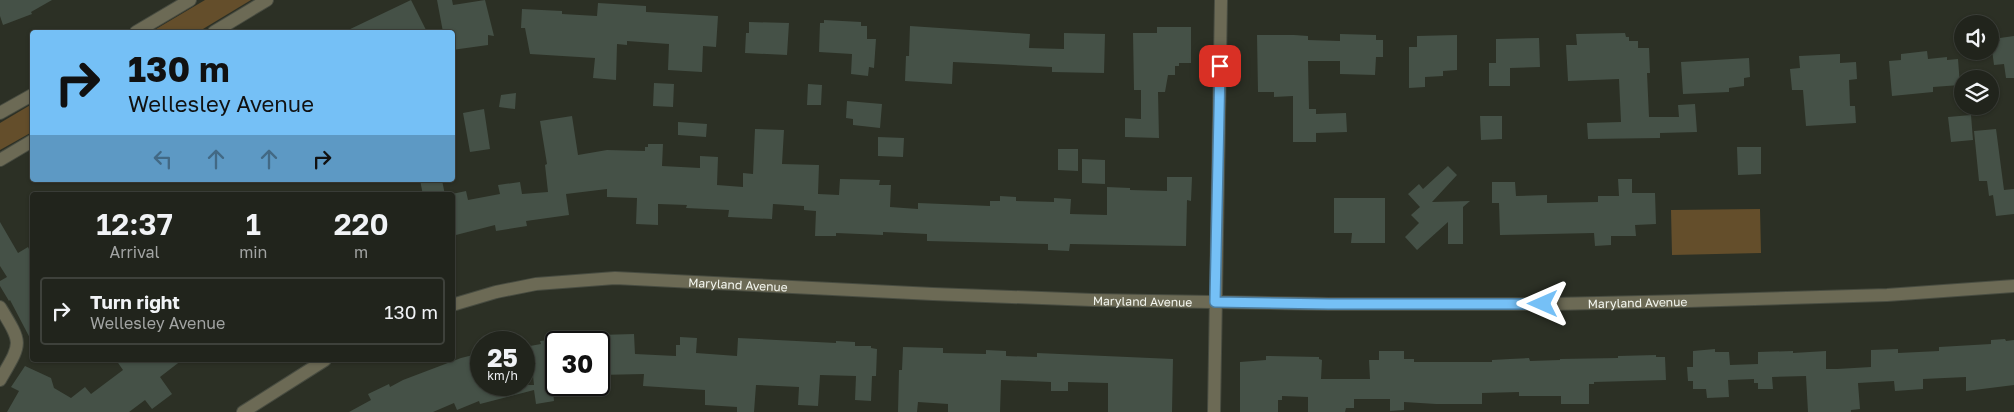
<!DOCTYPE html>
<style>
:root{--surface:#21241c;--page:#2d3029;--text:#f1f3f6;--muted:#a2a4a3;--line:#3e413b}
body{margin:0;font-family:"Golos Text",sans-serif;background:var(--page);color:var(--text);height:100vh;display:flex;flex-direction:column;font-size:19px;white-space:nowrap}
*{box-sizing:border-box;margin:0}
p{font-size:16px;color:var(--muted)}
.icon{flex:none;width:28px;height:28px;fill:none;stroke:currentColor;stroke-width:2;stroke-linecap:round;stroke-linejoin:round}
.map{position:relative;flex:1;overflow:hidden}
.drawer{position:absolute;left:30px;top:192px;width:425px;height:170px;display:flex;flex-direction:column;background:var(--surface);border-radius:5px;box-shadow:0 1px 4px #0004,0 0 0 1px var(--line)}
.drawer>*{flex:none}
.banner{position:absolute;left:30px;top:30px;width:425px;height:152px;border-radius:5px;box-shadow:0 1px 4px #0004,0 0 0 1px var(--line);background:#75c0f6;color:#111;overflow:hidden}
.tools{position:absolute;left:1954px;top:15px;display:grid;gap:10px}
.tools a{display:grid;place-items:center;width:45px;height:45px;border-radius:50%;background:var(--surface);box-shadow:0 1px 4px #0004,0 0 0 1px var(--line);font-size:25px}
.speed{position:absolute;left:470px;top:331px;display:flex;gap:10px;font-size:25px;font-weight:700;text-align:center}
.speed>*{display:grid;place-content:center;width:65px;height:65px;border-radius:50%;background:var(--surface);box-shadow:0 1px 4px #0004,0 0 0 1px var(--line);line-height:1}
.speed small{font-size:12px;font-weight:400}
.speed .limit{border:2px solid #111;border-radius:8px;background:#fff;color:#111}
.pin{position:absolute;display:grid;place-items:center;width:42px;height:42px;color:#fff;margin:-21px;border-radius:10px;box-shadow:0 2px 8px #0006}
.me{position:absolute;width:55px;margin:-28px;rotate:270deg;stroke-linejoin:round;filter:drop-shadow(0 0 4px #0008)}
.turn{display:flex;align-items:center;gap:18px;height:105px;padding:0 15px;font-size:22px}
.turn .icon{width:65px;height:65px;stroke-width:2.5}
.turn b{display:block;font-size:35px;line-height:42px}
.lanes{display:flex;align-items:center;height:48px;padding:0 15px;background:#0003;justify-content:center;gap:25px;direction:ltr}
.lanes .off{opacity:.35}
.eta{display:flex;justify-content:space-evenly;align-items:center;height:85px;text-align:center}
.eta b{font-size:30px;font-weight:600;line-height:35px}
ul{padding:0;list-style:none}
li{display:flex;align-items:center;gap:15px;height:68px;margin:0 10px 8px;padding:0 5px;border:2px solid var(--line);border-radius:5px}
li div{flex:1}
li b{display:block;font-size:19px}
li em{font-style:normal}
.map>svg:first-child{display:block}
.green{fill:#644e2b}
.building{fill:#455147}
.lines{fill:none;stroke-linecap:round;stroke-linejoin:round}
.minor-casing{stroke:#484c41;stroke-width:14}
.tertiary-casing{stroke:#484c41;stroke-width:14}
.minor{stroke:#6c6a55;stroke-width:12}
.tertiary{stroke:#6c6a55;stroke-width:12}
.route-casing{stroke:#4c7da0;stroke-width:12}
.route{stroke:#75c0f6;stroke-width:9}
.labels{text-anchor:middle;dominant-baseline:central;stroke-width:4;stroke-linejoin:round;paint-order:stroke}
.street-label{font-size:12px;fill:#f3f6ef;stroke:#2c3025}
</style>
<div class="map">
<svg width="2014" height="412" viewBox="0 0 2014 412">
<rect width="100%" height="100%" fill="#2c3025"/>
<!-- green -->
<path class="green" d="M205,0H251L198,32H151Z
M32,104V132L0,150V123Z
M1760,209L1761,253L1672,255L1671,210Z"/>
<!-- building -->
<path class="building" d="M0,0H52L31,12L32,14L3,25L0,16Z
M411,0L427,32H344Z
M437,0H452L453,5L485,0L494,36L488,35V45L452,50V32H443Z
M598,3L646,6V12L718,16L716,47L703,46L702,72L668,70L669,44L627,41V45L617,44L616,80L593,78L595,58L530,54L525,28H521L522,9L562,11V14L597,16Z
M824,20L861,22V26H867V39H876L874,68L869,67L868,76L851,74L852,54L819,52L820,23H824Z
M749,22L789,23L787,55L745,53L746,33H749Z
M910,26L1030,34L1029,48L1064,49V33L1105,34L1104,73L1052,72V67L953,62L952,84L905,81L906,56H909Z
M1157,27H1191V63H1179V66H1175V75H1168L1165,92H1158L1159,138L1125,137V118L1141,119V90H1134L1133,33H1157Z
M1625,33L1626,37H1629V41H1638V48H1649L1650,73H1647L1649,117H1679L1678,105L1695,104L1697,132L1660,133V138L1588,139L1587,123L1621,122L1619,79L1568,81L1566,45H1577L1576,34Z
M1340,34L1376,35V40H1383V57H1376L1375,75L1340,74V61H1308L1309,109H1316V114L1346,113L1347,132L1316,133V142H1293V96L1274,97V92H1258L1257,35H1294L1308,36V40L1340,41Z
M1457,35V70L1443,71V76L1425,77V87L1409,88V47H1417V36Z
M2014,36V78H2006L2004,64L1994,65L1991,42L2000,41V38Z
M1539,38L1540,67L1510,68V86H1489V63H1496V39Z
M1927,51L1928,59L1947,57V60L1958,59L1960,85L1933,87V92L1892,96L1889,61L1901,60V54Z
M1840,54V63L1856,62L1857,79L1849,80L1850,106H1855L1856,123L1806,126L1803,90H1792L1790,69L1800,68L1799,56Z
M1749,58L1750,77L1744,78V86L1729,88V92L1683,94L1681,62Z
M654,83L674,84L673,107L653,106Z
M808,84L822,85L821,105H807Z
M516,93L515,109L499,107L501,95Z
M847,101L882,104L880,128L853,125V119L846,118Z
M484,109L490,149L470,152L463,113Z
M1971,115L1973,140L1951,142L1948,117Z
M572,116L578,155L607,150L645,151V147H648V144H663L662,166L700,168V156L718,157L717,185L743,187V173L753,174L755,129L784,130L782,164L819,165L818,194L839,195L840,179L880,180L879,185H891L890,207L918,209V203L990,206V201H1000V196L1016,197V201L1054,202V198L1071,199L1070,214L1107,215V187L1130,188V190L1167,191V177H1192L1191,201L1187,200L1186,246L1070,244L1069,251L1048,250V244L927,241V234L883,232V235L836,233V236H815L816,211L804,210V206L773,204L772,219L728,217L729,210L686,208L687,205L658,204V225L636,224L637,198L607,197V189L566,194L569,215L526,221L527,226L496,231L495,225L452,236V194L466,191L468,200L500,194L498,185L520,182L522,194L548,192L545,165L547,164L540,121Z
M1480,116H1502V139L1481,140Z
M678,122L707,124L706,137L678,135Z
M1996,129L2004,190L2014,189V214L1996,216L1993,195L1989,196L1987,181H1979L1974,131Z
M878,137L904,138L903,157L878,156Z
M1737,147H1761V174L1738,175Z
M1058,149H1078V171L1058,170Z
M1082,159L1105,160V184L1082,183Z
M1448,166L1457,175L1432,202L1470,201L1463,207V244H1448V222L1417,250L1405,237L1419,223L1411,215L1420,207L1408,194L1419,184L1423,189Z
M1618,179H1632V193H1655L1656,224L1635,225L1636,236H1611V245L1595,246L1594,233L1500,235L1499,203H1492V182H1515L1516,196L1547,195V203L1598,202V196H1619Z
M420,180H442L445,195H423Z
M1334,198H1385V243H1351L1352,233H1334Z
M0,222L18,253L28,247L32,255V342L10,300L9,301L0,286V281L7,277L0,266Z
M634,334L635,354L676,356V345H680V337L697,338L696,353L737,356L738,338L836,343V341L855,342V346H871V348L877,349L876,376H872L871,401L855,400L856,376L820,375L818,406L798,405L799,387L756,385L754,412H737V407L705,405V390L643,386L644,374L599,375V335Z
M556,339V371L551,372L554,401L536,404L534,390L480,404L479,401L457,410L454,403L433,412H349L371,400L368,394L389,384L390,387L403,380L461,358L481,353V385H534L530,346L541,344L540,341Z
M2005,339L2006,341L2014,340V385L1966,391V377L1923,379V389L1895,391L1894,381L1858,383L1860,409L1851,410V412H1808L1806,376L1772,377L1773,389H1758V383H1754V379L1728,380L1729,397L1707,398L1706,389H1693V381H1688L1687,367H1693V351L1715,349V352H1729L1730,365L1758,364V352L1793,351V353L1826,351V369H1837L1871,367V350L1898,349V353L1939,351V347L1991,344V340Z
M903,347L943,348V353L986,354V350L1006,351V356L1037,357V353L1173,359L1172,412H1108V383L1068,382V391H1051V382L1001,380L1000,412H948V404L918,402L917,412H898L899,370H902Z
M1379,351H1404V359H1414V362H1492V360L1510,359L1529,358L1530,361L1560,360V359L1618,358V356L1656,355V357H1665L1666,380L1594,382V384H1589V404H1561V396H1519V392L1482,393V404H1436L1404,402V410L1390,411V399H1354V408H1346L1345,412H1308V397L1282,396V400H1278V412H1240V362L1266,360V356L1319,357V359L1322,360L1321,379H1370L1369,360H1379Z
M116,360H182L160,377L172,394L152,409L145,400L129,412H7L19,391L11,387L25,366L51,378L54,388L71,398L85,387L91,394L123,370Z"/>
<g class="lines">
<!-- minor casing -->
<g class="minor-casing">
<g id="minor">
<path id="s1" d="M452,305L496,292L536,284L615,278L933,294L1093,300L1329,304H1553L1687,301L1887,295L2014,286"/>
<path d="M0,307C23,345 22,342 0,380"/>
<path d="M243,412L325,360"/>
<path d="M1214,412L1221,0"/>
</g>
</g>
<!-- tertiary casing -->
<g class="tertiary-casing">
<path id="tertiary" d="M136,32L190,0
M214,32L267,0
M0,113L32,95
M0,160L32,141"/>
</g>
<!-- minor -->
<use href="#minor" class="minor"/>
<!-- tertiary -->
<use href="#tertiary" class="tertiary"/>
</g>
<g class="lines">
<!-- route casing -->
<g class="route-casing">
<path id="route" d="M1220,66L1215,302L1329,304H1543"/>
</g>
<!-- route -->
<use href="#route" class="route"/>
</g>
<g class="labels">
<!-- street labels -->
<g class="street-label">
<text stroke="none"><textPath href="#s1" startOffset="289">Maryland Avenue</textPath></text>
<text stroke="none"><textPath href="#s1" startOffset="694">Maryland Avenue</textPath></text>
<text stroke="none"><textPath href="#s1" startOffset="1189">Maryland Avenue</textPath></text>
</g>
</g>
</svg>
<div class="tools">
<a><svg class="icon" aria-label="sound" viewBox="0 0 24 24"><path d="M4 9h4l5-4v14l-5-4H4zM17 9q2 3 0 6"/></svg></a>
<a><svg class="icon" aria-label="layers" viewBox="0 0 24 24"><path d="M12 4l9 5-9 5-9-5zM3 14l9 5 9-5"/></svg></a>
</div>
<div class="speed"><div>25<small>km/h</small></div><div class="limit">30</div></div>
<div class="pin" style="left:1220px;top:66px;background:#d93025"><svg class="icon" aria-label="arrive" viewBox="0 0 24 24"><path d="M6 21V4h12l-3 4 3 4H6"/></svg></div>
<svg class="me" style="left:1543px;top:304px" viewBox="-20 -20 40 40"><path d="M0-17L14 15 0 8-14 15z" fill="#75c0f6" stroke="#fff" stroke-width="4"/></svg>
<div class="banner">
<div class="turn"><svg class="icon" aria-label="right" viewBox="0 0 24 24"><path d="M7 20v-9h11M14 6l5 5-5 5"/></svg><div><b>130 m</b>Wellesley Avenue</div></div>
<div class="lanes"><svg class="icon off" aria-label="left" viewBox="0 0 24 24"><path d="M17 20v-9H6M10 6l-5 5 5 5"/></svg><svg class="icon off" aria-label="ahead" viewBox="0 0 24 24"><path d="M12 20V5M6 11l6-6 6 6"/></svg><svg class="icon off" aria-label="ahead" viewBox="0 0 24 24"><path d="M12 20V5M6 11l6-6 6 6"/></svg><svg class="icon" aria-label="right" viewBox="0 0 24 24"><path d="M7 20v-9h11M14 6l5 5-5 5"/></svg></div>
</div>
<section class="drawer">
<div class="eta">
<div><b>12:37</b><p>Arrival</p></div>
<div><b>1</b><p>min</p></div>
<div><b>220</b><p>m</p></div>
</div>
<ul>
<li><svg class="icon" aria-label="right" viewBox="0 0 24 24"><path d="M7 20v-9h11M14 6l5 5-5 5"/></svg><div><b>Turn right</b><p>Wellesley Avenue</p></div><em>130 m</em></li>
</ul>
</section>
</div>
